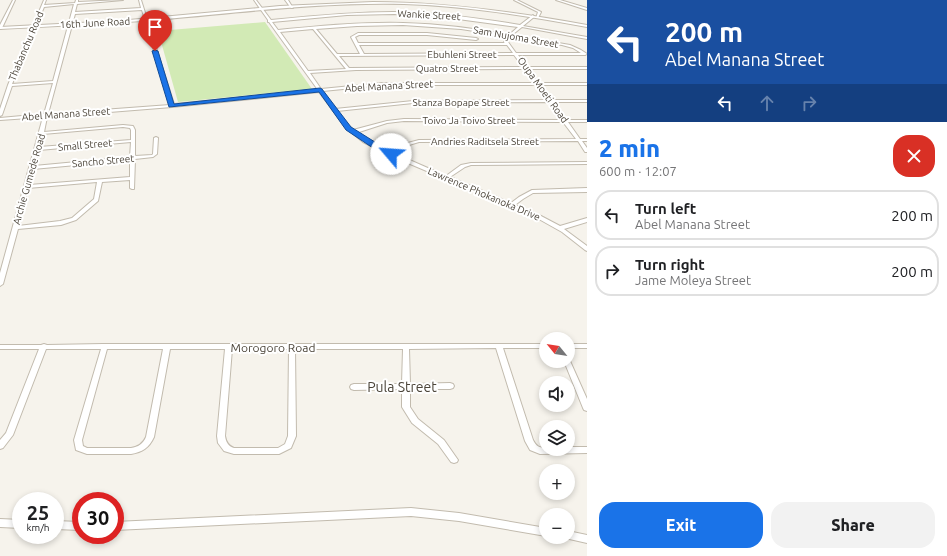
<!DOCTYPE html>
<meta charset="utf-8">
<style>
:root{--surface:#fff;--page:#f2f2f2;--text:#202124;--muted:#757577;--line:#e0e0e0;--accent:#1a73e8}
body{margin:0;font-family:Ubuntu,sans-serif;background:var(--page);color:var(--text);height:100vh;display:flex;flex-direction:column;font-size:15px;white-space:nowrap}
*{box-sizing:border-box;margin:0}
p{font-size:13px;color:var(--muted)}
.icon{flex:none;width:22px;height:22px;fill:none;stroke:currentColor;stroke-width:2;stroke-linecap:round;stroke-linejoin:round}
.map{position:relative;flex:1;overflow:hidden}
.details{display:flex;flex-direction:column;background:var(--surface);width:360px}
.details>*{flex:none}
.banner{background:#1a4fa0;color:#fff;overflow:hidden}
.needle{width:26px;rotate:300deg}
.buttons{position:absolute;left:539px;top:332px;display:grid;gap:8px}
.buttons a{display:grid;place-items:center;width:36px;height:36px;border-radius:50%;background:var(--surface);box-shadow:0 2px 6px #0003;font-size:20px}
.speed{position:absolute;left:12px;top:492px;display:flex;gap:8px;font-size:20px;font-weight:700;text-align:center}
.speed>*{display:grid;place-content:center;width:52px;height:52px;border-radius:50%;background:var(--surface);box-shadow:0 2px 6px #0003;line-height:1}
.speed small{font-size:10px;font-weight:400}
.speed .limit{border:6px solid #d22;background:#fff;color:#111}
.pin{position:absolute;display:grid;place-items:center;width:34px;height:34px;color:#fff;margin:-41px -17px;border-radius:50% 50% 50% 0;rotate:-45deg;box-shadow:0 0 4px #0007}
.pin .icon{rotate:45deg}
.me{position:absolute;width:44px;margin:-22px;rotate:297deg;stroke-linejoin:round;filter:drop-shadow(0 0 3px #0008)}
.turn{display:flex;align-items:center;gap:14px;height:84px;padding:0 12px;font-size:18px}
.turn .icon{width:52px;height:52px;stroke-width:2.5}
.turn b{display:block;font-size:28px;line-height:34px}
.lanes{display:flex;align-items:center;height:38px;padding:0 12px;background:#0003;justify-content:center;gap:20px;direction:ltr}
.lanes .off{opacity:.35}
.round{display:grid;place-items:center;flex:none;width:42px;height:42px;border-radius:16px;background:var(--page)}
.summary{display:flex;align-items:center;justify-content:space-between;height:68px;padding:0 12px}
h1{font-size:24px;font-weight:800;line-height:30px;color:var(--accent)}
.action{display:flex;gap:8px;margin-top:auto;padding:8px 12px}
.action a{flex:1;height:46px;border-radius:16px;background:var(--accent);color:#fff;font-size:16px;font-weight:800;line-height:46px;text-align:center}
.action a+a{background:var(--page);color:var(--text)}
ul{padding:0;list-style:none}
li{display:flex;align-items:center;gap:12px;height:50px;margin:0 8px 6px;padding:0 4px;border:2px solid var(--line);border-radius:16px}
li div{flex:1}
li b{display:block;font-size:15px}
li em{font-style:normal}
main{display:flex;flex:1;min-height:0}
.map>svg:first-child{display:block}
.green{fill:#d2eab5}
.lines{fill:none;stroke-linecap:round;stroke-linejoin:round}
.minor-casing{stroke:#c2bbae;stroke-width:2}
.tertiary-casing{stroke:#c2bbae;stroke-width:2}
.minor{fill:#fff;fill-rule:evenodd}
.tertiary{fill:#fff;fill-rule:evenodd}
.route{fill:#1a73e8;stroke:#114b97}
.labels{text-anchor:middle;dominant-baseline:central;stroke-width:4;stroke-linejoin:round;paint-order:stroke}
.far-street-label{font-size:10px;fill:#4b4439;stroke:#fff}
.street-label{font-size:12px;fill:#4b4439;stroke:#fff}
.near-street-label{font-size:14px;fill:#4b4439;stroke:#fff}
</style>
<main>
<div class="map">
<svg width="587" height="556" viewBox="0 0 587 556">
<rect width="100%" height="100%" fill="#f6f3ec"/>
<!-- green -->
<path class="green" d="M265,22L312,89L178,102L158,31Z"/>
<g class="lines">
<!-- minor casing -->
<g class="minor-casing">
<path id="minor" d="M13,0H15L2,28L0,29V25Z
M44,0H46L44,5L75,3L76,0H78V2L123,0L77,4L75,12L141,8L139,0H141L174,104L318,90L269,22H268V20L254,0H256L271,20C311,16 352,12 393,12C435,12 478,18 520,25L533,15L534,17L523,26L587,37V39L522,27L512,35L570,45L581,50L587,54L585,55H518L527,67H587V69H528L538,83H587V85H540L551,100H587V102H553L566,120H587V122H568L580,139H587V141H582L587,148V152H585L578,141L419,142L389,151L446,176L461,165L471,163L587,162V164L471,165L465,167L450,177L511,203L519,197L532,190L587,188V192L533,193L523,199L515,205L541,216L560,226L587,218V222L564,229L587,246V251L585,250L562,232L537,218L389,155L363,142L346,128L319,92L172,107L47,117L44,132L123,125L133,126L135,130V156L152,155L153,154L154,138L156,137L158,138L157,154L153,157L135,159L134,189H132L130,188V180L102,182L98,201L76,220L61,225L18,229L3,284L0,286V273L43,117L0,120V118L44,114L53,83L12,86L2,115L0,116V109L8,85ZM74,4L53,81L12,84L44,7ZM142,10L170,105L48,114L75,14ZM394,14L443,17L518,27L509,35C474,28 438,24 403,23C361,22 320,26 278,30L272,22L347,15ZM403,25L461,29L507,36L504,42L505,43H358L355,37L359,35H427L476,40L478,39L476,38L427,33H358L351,37L360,54H337L316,29L357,26ZM313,29L346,69L308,71L280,32ZM509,37L562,45L573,48L581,53H516L508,42ZM359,45H507L513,53L364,54ZM514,55L523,67L349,68L339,56ZM524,69L534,83H383L321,89L310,73L356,70ZM383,85H536L547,100L413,101L335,109L323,91ZM549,102L562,120L404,119L387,121L353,130L344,121L337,111L413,103ZM404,121L563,122L576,139L419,140L385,149L366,140L356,133L387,123ZM123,127L130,128L131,130V140L39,147L43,134ZM131,142L130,157L34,166L39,150ZM130,160V177L29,185L33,169ZM97,182L94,199L72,218L60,221L18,226L28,188Z
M285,0H288L293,8H291Z
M514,0H517L541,12L538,18H536L538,12Z
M556,0H560L587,8V10Z
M44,344L47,345L103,344H546V348H503L533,440C536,446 539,448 546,448V449H568V447H587V453L540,454L530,450L525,441L496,348L409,349L410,384L450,383L453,384L454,386L453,388L450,389H410V407L418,419L444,440L458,460L457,462L454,463L451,462L438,444L412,423L402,407V389L354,390L351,389L350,387L351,385L354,384H402L403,349H295L296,436L291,448L279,454H234L224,451L218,443L217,436L225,349H170L154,437C149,448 142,452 131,454H87L76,450L74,440L101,349H46L13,435L3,448L0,449V440L6,433L39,349H0V345H41ZM107,349H163L146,437C143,444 138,447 131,448H87L83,446L82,440ZM232,349H289L288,436L285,444L278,448H234C228,446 226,442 225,436Z
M568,344H587V348H568Z
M568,359L570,361L587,399V411L584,410L583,408L564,361H568Z
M411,508L459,513L546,528V536L459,521L411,516L115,530V522Z
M0,519L21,520V528L0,527Z
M55,521L81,522V530L55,529Z
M568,531L587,535V543L565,538L564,537H568Z"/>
</g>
<!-- tertiary casing -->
<g class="tertiary-casing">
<path id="tertiary" d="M373,2C445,2 516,12 587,25V27C527,16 466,6 404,4C325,2 245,12 166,19C111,24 55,26 0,29V27L118,21L280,6Z"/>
</g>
<!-- minor -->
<use href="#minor" class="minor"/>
<!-- tertiary -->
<use href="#tertiary" class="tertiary"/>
</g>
<!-- route -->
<path class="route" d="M155,50L158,51L174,104L320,88L322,89L351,127L394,154L388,156L370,146L346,130L319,92L169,107L152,51Z"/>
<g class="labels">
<!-- far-street labels -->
<g class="far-street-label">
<text transform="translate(429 15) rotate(3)">Wankie Street</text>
<text transform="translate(95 23) rotate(-3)">16th June Road</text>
<text transform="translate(516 37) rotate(10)">Sam Nujoma Street</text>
<text transform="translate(26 46) rotate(-67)">Thabanchu Road</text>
<text x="462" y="54">Ebuhleni Street</text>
<text x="447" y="68">Quatro Street</text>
<text transform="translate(389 86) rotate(-3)">Abel Manana Street</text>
<text transform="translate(543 90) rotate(54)">Oupa Moeti Road</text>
<text x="461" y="102">Stanza Bopape Street</text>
<text transform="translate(66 114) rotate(-4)">Abel Manana Street</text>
<text x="469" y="120">Toivo Ja Toivo Street</text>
<text x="485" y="141">Andries Raditsela Street</text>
<text transform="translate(85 145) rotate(-5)">Small Street</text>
<text transform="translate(103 161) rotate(-5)">Sancho Street</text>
<text transform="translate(29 179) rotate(-74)">Archie Gumede Road</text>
<text transform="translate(484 194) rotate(23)">Lawrence Phokanoka Drive</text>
</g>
<!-- street labels -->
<g class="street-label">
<text x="273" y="347">Morogoro Road</text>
</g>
<!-- near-street labels -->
<g class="near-street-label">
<text x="402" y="387">Pula Street</text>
</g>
</g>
</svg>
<div class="buttons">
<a><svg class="needle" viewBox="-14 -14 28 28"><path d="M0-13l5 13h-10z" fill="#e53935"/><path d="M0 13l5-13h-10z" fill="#757577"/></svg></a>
<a><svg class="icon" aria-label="sound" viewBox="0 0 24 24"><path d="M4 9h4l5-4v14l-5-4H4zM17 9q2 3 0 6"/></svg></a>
<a><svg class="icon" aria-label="layers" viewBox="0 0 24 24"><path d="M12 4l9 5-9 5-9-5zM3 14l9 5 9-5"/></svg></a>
<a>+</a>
<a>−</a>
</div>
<div class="speed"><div>25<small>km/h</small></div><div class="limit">30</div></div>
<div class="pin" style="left:155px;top:51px;background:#d93025"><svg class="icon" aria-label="arrive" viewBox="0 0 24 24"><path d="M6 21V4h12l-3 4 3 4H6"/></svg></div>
<svg class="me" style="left:391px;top:154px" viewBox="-20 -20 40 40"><circle r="19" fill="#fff"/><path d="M0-13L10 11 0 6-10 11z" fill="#1a73e8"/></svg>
</div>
<section class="details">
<div class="banner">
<div class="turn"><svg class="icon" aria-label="left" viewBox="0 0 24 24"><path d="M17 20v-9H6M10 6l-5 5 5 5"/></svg><div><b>200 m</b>Abel Manana Street</div></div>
<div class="lanes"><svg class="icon" aria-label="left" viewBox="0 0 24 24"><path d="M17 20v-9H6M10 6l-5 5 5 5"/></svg><svg class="icon off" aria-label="ahead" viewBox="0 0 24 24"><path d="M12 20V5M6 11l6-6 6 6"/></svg><svg class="icon off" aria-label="right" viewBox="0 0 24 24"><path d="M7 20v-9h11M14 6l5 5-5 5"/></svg></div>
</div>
<div class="summary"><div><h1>2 min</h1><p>600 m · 12:07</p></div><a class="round" style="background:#d93025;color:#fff"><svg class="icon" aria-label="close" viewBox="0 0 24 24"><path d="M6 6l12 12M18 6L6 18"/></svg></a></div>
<ul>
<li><svg class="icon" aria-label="left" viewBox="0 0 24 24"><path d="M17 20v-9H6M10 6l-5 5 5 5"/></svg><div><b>Turn left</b><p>Abel Manana Street</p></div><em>200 m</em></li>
<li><svg class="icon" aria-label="right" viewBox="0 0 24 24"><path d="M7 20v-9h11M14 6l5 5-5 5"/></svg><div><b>Turn right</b><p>Jame Moleya Street</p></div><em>200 m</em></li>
</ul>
<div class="action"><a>Exit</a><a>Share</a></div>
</section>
</main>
